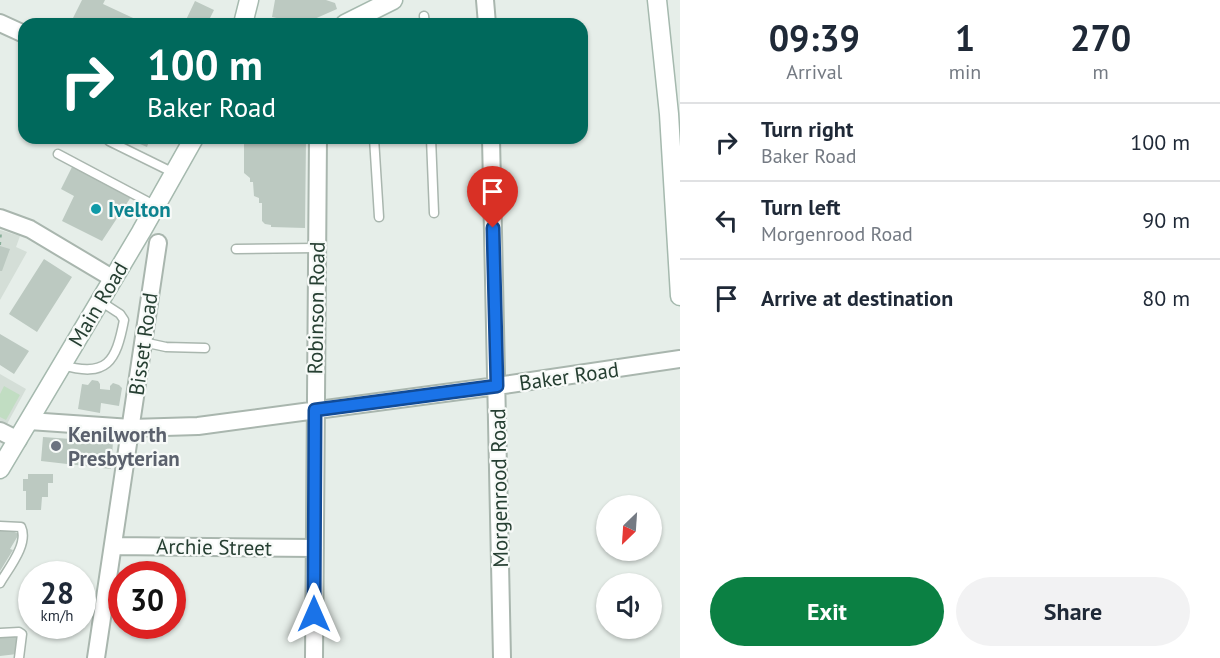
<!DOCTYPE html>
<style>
:root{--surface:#fff;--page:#f2f2f3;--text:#1f2937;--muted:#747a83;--line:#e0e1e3;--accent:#0b8043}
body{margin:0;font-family:"PT Sans",sans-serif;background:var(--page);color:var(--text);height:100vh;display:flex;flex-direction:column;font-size:22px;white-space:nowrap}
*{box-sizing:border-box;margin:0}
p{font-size:20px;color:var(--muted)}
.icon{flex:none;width:33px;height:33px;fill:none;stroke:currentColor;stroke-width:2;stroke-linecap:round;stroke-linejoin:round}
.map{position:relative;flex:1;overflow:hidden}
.sheet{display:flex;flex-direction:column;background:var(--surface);width:540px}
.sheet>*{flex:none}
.top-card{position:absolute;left:18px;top:18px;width:570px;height:126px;border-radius:18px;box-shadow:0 2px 4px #0004;background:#00695c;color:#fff;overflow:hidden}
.needle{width:39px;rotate:205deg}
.fabs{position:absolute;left:596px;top:495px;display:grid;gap:12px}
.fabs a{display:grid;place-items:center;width:66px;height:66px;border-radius:50%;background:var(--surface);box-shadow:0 2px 4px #0004;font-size:30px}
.speed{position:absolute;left:18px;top:561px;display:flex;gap:12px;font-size:30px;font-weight:700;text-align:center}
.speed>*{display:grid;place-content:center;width:78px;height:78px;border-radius:50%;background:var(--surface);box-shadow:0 2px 4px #0004;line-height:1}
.speed small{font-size:15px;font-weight:400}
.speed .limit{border:9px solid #d22;background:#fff;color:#111}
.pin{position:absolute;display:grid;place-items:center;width:51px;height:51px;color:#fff;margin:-62px -26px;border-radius:50% 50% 50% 0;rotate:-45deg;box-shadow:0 0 6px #0007}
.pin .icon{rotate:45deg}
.me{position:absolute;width:66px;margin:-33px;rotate:0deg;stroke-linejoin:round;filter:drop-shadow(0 0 4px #0008)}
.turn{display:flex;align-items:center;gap:21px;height:126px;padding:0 30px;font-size:27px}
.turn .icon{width:78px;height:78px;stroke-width:2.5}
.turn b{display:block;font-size:42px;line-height:51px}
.eta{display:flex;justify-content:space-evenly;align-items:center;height:102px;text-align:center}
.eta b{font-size:36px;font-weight:700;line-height:42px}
.cta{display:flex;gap:12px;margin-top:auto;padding:12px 30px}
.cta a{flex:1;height:69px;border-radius:36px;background:var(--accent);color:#fff;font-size:24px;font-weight:700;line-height:69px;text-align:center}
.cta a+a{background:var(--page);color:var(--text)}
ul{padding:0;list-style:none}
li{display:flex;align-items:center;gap:18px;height:78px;padding:0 30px;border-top:2px solid var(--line)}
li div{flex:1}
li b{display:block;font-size:22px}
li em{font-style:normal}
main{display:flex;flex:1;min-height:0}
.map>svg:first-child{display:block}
.built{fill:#d4ded7}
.green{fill:#c1ddc2}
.building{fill:#bcc9c1}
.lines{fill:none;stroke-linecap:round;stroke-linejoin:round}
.lane-casing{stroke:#a9b6ae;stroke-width:11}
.street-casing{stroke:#a9b6ae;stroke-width:20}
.secondary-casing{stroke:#a5b9ae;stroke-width:21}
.path{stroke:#89af9a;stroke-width:2;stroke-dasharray:3 4.5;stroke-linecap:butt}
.lane{stroke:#fff;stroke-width:8}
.street{stroke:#fff;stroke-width:16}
.secondary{stroke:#fff;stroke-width:18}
.route-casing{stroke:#114b97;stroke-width:15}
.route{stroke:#1a73e8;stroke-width:10}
.culture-dot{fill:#0f9aa8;stroke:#f7faf8;stroke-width:2}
.worship-dot{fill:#6b7280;stroke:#f7faf8;stroke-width:2}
.labels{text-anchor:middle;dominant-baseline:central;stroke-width:4.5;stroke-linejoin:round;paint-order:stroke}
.culture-label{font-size:21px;font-weight:bold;fill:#0d838f;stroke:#f7faf8;text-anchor:start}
.street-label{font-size:21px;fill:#263f32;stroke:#f7faf8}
.worship-label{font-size:21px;font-weight:bold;fill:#5b616d;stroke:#f7faf8;text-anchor:start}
</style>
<main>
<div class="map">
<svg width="680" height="658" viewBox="0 0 680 658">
<rect width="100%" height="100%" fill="#e6eee9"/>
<!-- built -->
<path class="built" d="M0,230L20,236L16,247L27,252L0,300Z
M0,374L26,389L7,424L0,421Z"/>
<!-- green -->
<path class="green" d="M4,386L20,395L6,420L0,417V394Z"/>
<!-- building -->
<path class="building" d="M82,0H105L103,4L146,24H95L91,22V24H70Z
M275,0H326L335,3L337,9L303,24L272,17Z
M195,1L214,10L207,24H184Z
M118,138H150L147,147L126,138L121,142Z
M246,138H306L305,228L271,227V225L265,224L262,221V203H259V198L254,196L253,182H250V178L244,173V142Z
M72,167L131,197L102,241L62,221L74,196L61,189Z
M0,246L10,249L2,271H0Z
M44,259L72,277L37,332L9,314Z
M0,334L29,351L14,374L0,365Z
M92,380L98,381L100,384V389L110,390V386L113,383L119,385L122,388L119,406L101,403L100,413L78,409L82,384L88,385Z
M43,437L113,442L111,469L41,461Z
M28,474H53V483H48V497H42L41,510H26V491H23V479H28Z
M5,528L19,534L10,549L13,550L0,571V529L3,531Z
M19,636L17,654L0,656V638Z"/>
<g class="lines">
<!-- lane casing -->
<g class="lane-casing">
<path id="lane" d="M424,16L425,24
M374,138L379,217
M431,138L434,213
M109,141L174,173
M58,154L156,206
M236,249L316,248
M143,342L166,347L205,348
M62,365C107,378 116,362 124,320L120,314L100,301
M0,526L21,527C29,544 8,569 0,583
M0,633L19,632L22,634L19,658"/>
</g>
<!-- street casing -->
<g class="street-casing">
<path id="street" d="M485,0L487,24
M0,23L24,34
M491,138L502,658
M0,218L30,229L112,278
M29,421L131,428L198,426L497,386L680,359
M0,431L18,440
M113,546L315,548
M96,658L158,243
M314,658L318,138"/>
</g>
<!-- secondary casing -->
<g class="secondary-casing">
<path id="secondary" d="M657,0L669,114L680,296
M243,24L249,0
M345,24L393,0
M0,469L141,232L194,138"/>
</g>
<!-- path -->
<path class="path" d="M0,245L1,233"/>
<!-- lane -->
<use href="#lane" class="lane"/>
<!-- street -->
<use href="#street" class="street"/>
<!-- secondary -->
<use href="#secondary" class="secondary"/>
</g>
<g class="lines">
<!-- route casing -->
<g class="route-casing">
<path id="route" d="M314,614L315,410L497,386L493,228"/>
</g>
<!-- route -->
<use href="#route" class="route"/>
</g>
<!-- markers -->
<circle class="culture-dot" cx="96" cy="209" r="6"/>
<circle class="worship-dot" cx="56" cy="446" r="6"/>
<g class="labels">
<!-- culture labels -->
<g class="culture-label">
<text x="108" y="209">Ivelton</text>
</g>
<!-- street labels -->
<g class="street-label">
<text transform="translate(98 304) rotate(-59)">Main Road</text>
<text transform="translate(316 308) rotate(-89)">Robinson Road</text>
<text transform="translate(143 344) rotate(-82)">Bisset Road</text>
<text transform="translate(569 376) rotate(-8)">Baker Road</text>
<text transform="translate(499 488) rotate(-91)">Morgenrood Road</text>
<text transform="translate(214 547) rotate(1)">Archie Street</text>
</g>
<!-- worship labels -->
<g class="worship-label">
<text x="68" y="434">Kenilworth<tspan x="68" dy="24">Presbyterian</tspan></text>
</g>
</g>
</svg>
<div class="fabs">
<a><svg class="needle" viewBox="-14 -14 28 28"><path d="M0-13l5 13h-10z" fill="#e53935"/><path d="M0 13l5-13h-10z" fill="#747a83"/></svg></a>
<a><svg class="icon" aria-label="sound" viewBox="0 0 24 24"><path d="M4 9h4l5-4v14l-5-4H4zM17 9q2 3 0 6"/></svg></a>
</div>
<div class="speed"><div>28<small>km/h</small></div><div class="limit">30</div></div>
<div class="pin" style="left:493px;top:228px;background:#d93025"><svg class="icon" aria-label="arrive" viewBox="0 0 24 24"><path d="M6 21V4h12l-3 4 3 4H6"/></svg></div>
<svg class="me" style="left:314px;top:614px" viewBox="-20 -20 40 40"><path d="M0-17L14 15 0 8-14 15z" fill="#1a73e8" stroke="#fff" stroke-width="4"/></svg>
<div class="top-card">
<div class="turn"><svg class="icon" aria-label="right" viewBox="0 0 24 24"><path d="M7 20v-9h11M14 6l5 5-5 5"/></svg><div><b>100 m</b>Baker Road</div></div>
</div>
</div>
<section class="sheet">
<div class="eta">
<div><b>09:39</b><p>Arrival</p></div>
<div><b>1</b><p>min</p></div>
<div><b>270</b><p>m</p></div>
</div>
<ul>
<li><svg class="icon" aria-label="right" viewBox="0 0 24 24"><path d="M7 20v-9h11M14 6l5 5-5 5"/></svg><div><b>Turn right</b><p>Baker Road</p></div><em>100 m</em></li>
<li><svg class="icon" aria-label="left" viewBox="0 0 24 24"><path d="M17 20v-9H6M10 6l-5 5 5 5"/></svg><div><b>Turn left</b><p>Morgenrood Road</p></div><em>90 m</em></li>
<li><svg class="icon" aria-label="arrive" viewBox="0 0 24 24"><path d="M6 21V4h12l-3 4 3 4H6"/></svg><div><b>Arrive at destination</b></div><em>80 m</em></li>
</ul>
<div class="cta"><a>Exit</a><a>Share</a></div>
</section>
</main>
